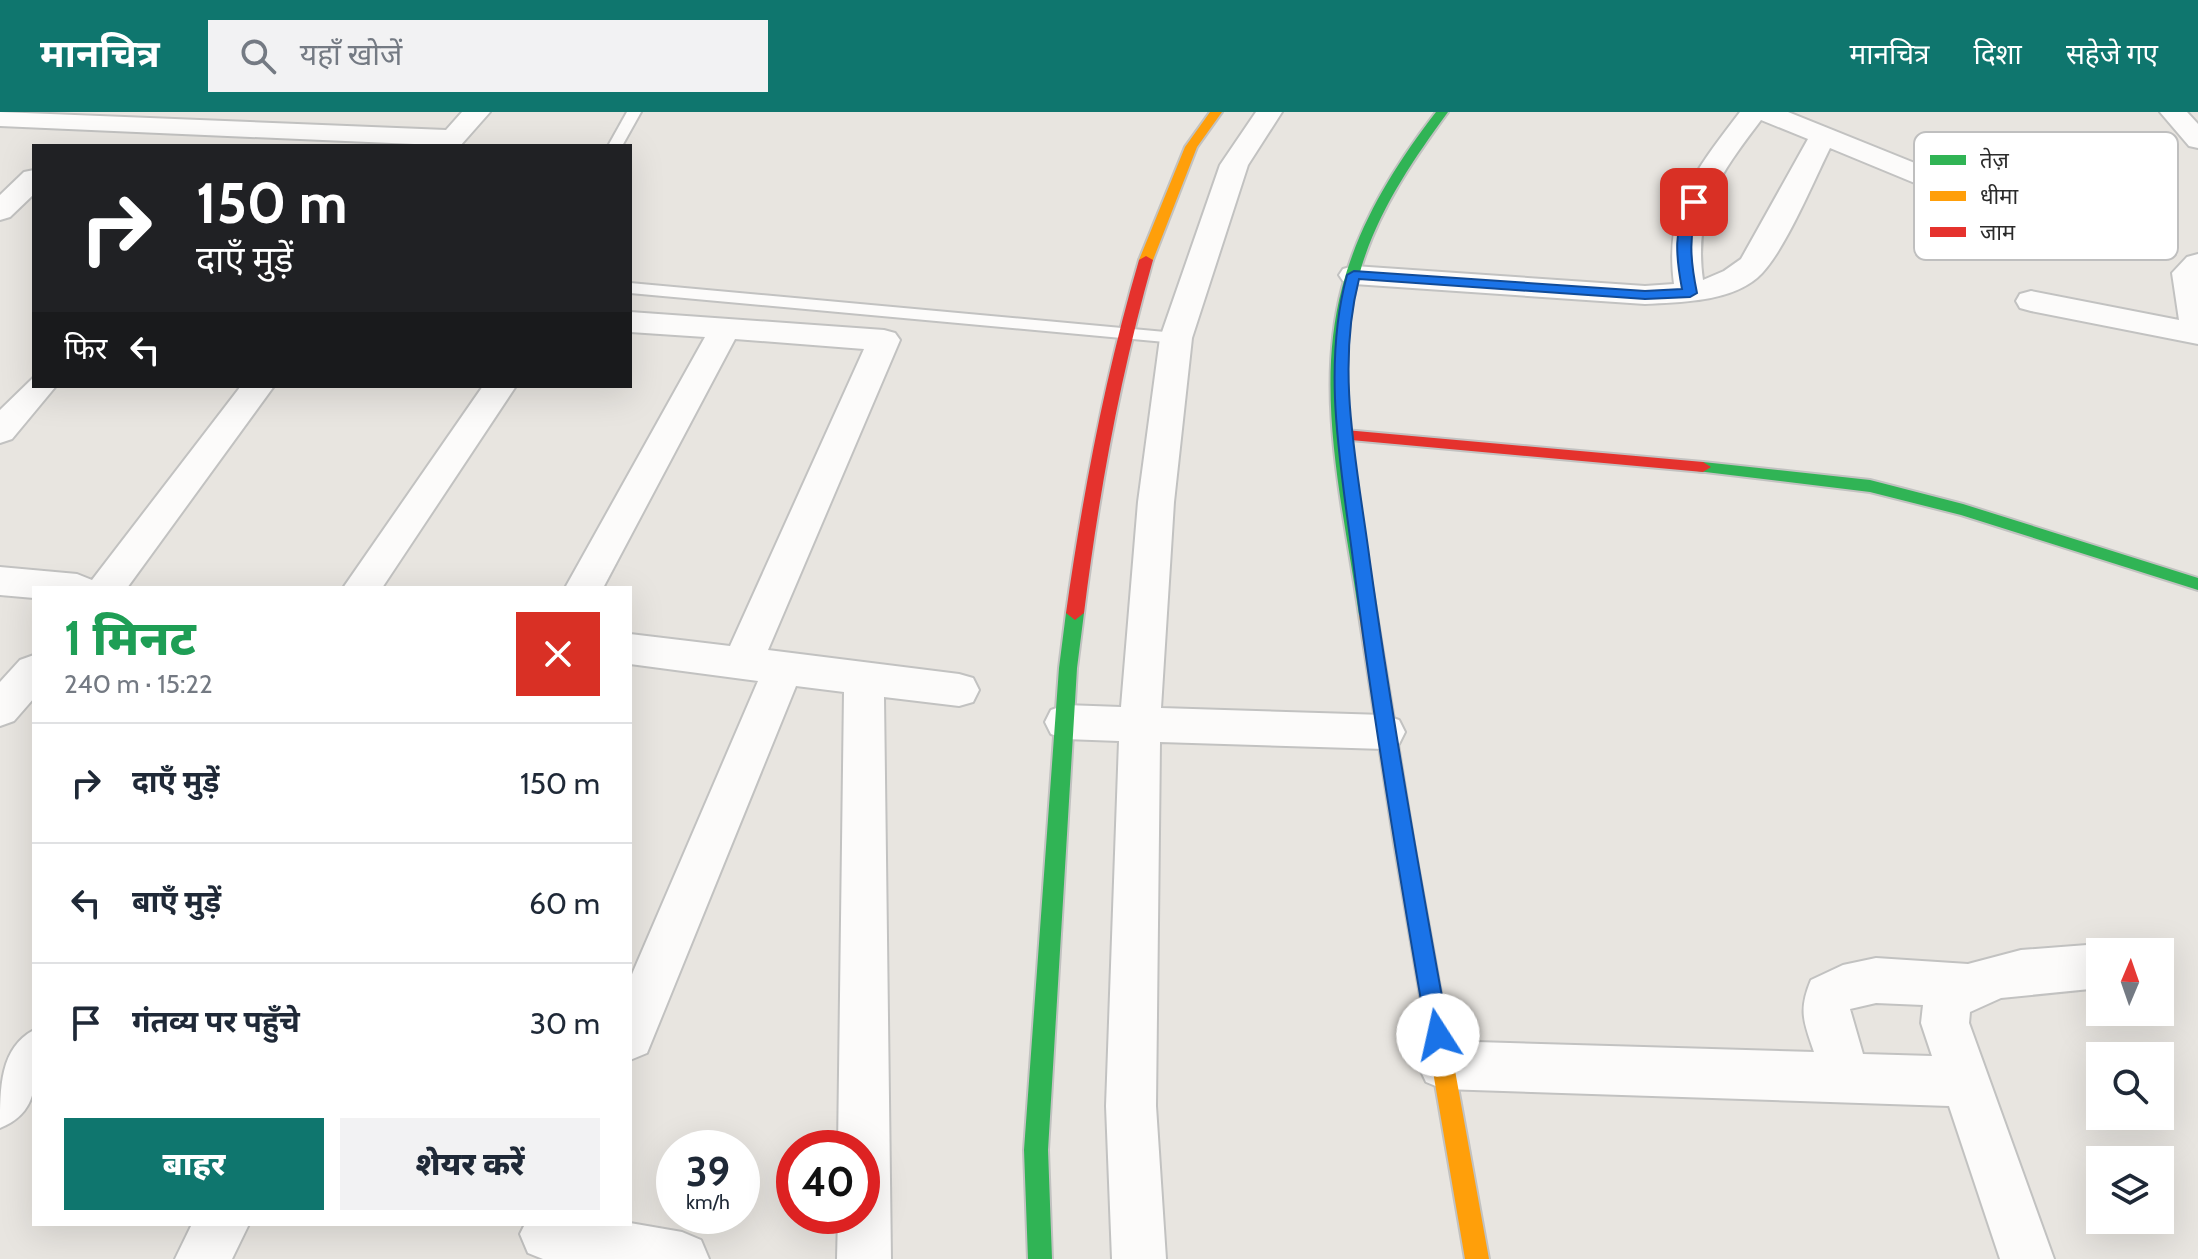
<!DOCTYPE html>
<html lang="hi">
<meta charset="utf-8">
<style>
:root{--surface:#fff;--page:#f2f2f3;--text:#1f2937;--muted:#747a83;--line:#e0e1e3;--accent:#0f766e}
body{margin:0;font-family:Cabin,"Noto Sans Devanagari",sans-serif;background:var(--page);color:var(--text);height:100vh;display:flex;flex-direction:column;font-size:30px;white-space:nowrap}
*{box-sizing:border-box;margin:0}
p{font-size:26px;color:var(--muted)}
.icon{flex:none;width:44px;height:44px;fill:none;stroke:currentColor;stroke-width:2;stroke-linecap:round;stroke-linejoin:round}
.map{position:relative;flex:1;overflow:hidden}
.side{position:absolute;left:32px;top:474px;width:600px;height:640px;display:flex;flex-direction:column;background:var(--surface);border-radius:0px;box-shadow:0 8px 32px #0002}
.side>*{flex:none}
.banner{position:absolute;left:32px;top:32px;width:600px;height:244px;border-radius:0px;box-shadow:0 8px 32px #0002;background:#202124;color:#fff;overflow:hidden}
.needle{width:52px;rotate:2deg}
.tools{position:absolute;left:2086px;top:826px;display:grid;gap:16px}
.tools a{display:grid;place-items:center;width:88px;height:88px;border-radius:0px;background:var(--surface);box-shadow:0 8px 32px #0002;font-size:40px}
.speed{position:absolute;left:656px;top:1018px;display:flex;gap:16px;font-size:40px;font-weight:700;text-align:center}
.speed>*{display:grid;place-content:center;width:104px;height:104px;border-radius:50%;background:var(--surface);box-shadow:0 8px 32px #0002;line-height:1}
.speed small{font-size:20px;font-weight:400}
.speed .limit{border:12px solid #d22;background:#fff;color:#111}
.pin{position:absolute;display:grid;place-items:center;width:68px;height:68px;color:#fff;margin:-34px;border-radius:16px;box-shadow:0 4px 12px #0006}
.me{position:absolute;width:88px;margin:-44px;rotate:350deg;stroke-linejoin:round;filter:drop-shadow(0 0 6px #0008)}
.turn{display:flex;align-items:center;gap:28px;height:168px;padding:0 32px;font-size:36px}
.turn .icon{width:104px;height:104px;stroke-width:2.5}
.turn b{display:block;font-size:56px;line-height:68px}
.then{display:flex;align-items:center;height:76px;padding:0 32px;background:#0003;gap:16px;font-size:30px}
.round{display:grid;place-items:center;flex:none;width:84px;height:84px;border-radius:0px;background:var(--page)}
.head{display:flex;align-items:center;justify-content:space-between;height:136px;padding:0 32px}
h1{font-size:48px;font-weight:800;line-height:60px;color:#1e9e55}
.primary-button{display:flex;gap:16px;margin-top:auto;padding:16px 32px}
.primary-button a{flex:1;height:92px;border-radius:0px;background:var(--accent);color:#fff;font-size:32px;font-weight:800;line-height:92px;text-align:center}
.primary-button a+a{background:var(--page);color:var(--text)}
ul{padding:0;list-style:none}
li{display:flex;align-items:center;gap:24px;height:120px;padding:0 32px;border-top:2px solid var(--line)}
li div{flex:1}
li b{display:block;font-size:30px}
li em{font-style:normal}
header{display:flex;align-items:center;gap:48px;box-sizing:border-box;height:112px;padding:0 40px;background:var(--accent);color:#fff}
header strong{font-size:38px}
nav{display:flex;gap:44px;margin-inline-start:auto;font-size:28px}
.search{width:560px;height:72px;background:var(--page);display:flex;align-items:center;gap:20px;box-sizing:border-box;padding:0 28px;border-radius:0px;color:var(--muted);font-size:30px}
.map>svg:first-child{display:block}
.lines{fill:none;stroke-linecap:round;stroke-linejoin:round}
.lane-casing{stroke:#c2c2c1;stroke-width:4}
.street-casing{stroke:#c2c2c1;stroke-width:4}
.fast-casing{stroke:#c2c2c1;stroke-width:4}
.slow-casing{stroke:#c2c2c1;stroke-width:4}
.jam-casing{stroke:#c2c2c1;stroke-width:4}
.lane{fill:#fcfbfa;fill-rule:evenodd}
.street{fill:#fcfbfa;fill-rule:evenodd}
.fast{fill:#30b455;fill-rule:evenodd}
.slow{fill:#ff9f0a;fill-rule:evenodd}
.jam{fill:#e5322d;fill-rule:evenodd}
.route{fill:#1a73e8;stroke:#114b97;stroke-width:2}
.key{fill:#fff;stroke:#bfbfbf;stroke-width:2}
.key-label{font-size:22px;fill:#2b2b2b}
</style>
<header>
<strong>मानचित्र</strong>
<div class="search"><svg class="icon" aria-label="search" viewBox="0 0 24 24"><circle cx="10" cy="10" r="6"/><path d="M15 15l6 6"/></svg>यहाँ खोजें</div>
<nav><a>मानचित्र</a><a>दिशा</a><a>सहेजे गए</a></nav>
</header>
<div class="map">
<svg width="2198" height="1147" viewBox="0 0 2198 1147">
<rect width="100%" height="100%" fill="#e8e5e0"/>
<g class="lines">
<!-- lane casing -->
<g class="lane-casing">
<path id="lane" d="M627,0H641L622,34H608Z
M630,171L1176,221L1184,226L1176,231L630,181Z"/>
</g>
<!-- street casing -->
<g class="street-casing">
<path id="street" d="M0,0L446,18L462,0H490L460,34L0,14Z
M1256,0H1282L1248,53L1192,226L1174,390L1161,596L1384,603L1399,608L1405,620L1399,632L1384,637L1160,630L1156,994L1166,1147H1112L1106,994L1119,629L1065,627L1051,622L1045,610L1051,598L1065,593L1121,595L1138,390L1160,226L1220,53Z
M1740,0H1788L1942,62L1946,68L1942,74H1922L1830,36C1814,68 1783,144 1757,166C1728,190 1681,190 1645,192L1354,172L1343,169L1339,163L1343,157L1354,154L1645,174L1674,172C1664,95 1696,58 1740,0ZM1761,8L1808,27L1741,147L1724,159L1703,168C1693,97 1721,61 1761,8Z
M2160,0H2187L2198,12V36L2189,34Z
M34,58V82L10,105L0,108V83L24,60Z
M2198,142V232L2031,199L2020,196L2016,189L2020,182L2031,179L2179,208L2172,161L2187,145Z
M630,200L884,218L895,221L900,228L768,538L959,562L973,566L979,578L973,590L959,594L884,585L891,1147H837L838,1104H862V1036H838L844,580L796,574L647,941L630,948V867L758,569L630,552V522L730,534L864,237L735,227L603,476H565L705,225L630,220Z
M34,265V274H56L12,327L0,331V298Z
M241,274H274L127,476H34V486L0,483V455L77,462L92,468Z
M483,274H516L382,476H343Z
M34,543V586L14,609L0,614V570L20,548Z
M2100,832L2117,840H2100V876L2001,886L1970,900L1969,911L2054,1147H2000L1949,994L1443,977L1426,970L1418,953L1426,936L1443,929L1814,940C1804,910 1798,899 1811,868L1843,853L1876,846L1968,852L2021,838ZM1876,891L1923,893L1921,911L1932,944L1863,942L1850,897Z
M34,918C34,959 45,998 0,1016C0,975 0,936 34,918Z
M630,1111L682,1120L701,1128L709,1147H543L528,1141L520,1122L525,1112Z
M192,1112H249L232,1147H175Z"/>
</g>
<!-- fast casing -->
<g class="fast-casing">
<path id="fast" d="M1436,0H1448C1413,48 1380,96 1362,153C1327,267 1358,389 1377,503L1368,510L1359,503C1344,398 1314,282 1342,176C1359,111 1395,53 1436,0Z
M1703,350L1870,368L1963,392L2198,466V478L1961,403L1870,380L1697,359L1695,355Z
M1075,494L1084,501L1077,556L1048,1038L1052,1147H1028L1024,1038L1059,556L1066,501Z"/>
</g>
<!-- slow casing -->
<g class="slow-casing">
<path id="slow" d="M1210,0H1222L1197,35L1153,148L1151,151H1141L1139,148L1185,35Z
M1368,496L1377,503L1414,731L1489,1147H1465L1394,731L1359,503Z"/>
</g>
<!-- jam casing -->
<g class="jam-casing">
<path id="jam" d="M1146,144L1153,148C1120,264 1099,381 1084,501L1075,508L1066,501C1083,381 1105,264 1139,148Z
M1345,318L1703,350L1711,355L1703,360L1340,327L1337,323Z"/>
</g>
<!-- lane -->
<use href="#lane" class="lane"/>
<!-- street -->
<use href="#street" class="street"/>
<!-- fast -->
<use href="#fast" class="fast"/>
<!-- slow -->
<use href="#slow" class="slow"/>
<!-- jam -->
<use href="#jam" class="jam"/>
</g>
<!-- route -->
<path class="route" d="M1689,87L1700,90C1688,122 1690,147 1697,181L1690,185L1645,187L1359,167C1335,260 1358,357 1370,450C1392,608 1420,765 1449,923L1446,930L1438,934L1430,930L1427,923C1400,768 1374,613 1354,456C1342,359 1321,259 1347,163L1354,159L1645,179L1682,177C1676,145 1673,117 1689,87Z"/>
<!-- legend -->
<rect x="1914" y="20" width="264" height="128" rx="12" class="key"/>
<rect x="1930" y="43" width="36" height="10" fill="#30b455"/>
<rect x="1930" y="79" width="36" height="10" fill="#ff9f0a"/>
<rect x="1930" y="115" width="36" height="10" fill="#e5322d"/>
<g class="key-label">
<text x="1980" y="56">तेज़</text>
<text x="1980" y="92">धीमा</text>
<text x="1980" y="128">जाम</text>
</g>
</svg>
<div class="tools">
<a><svg class="needle" viewBox="-14 -14 28 28"><path d="M0-13l5 13h-10z" fill="#e53935"/><path d="M0 13l5-13h-10z" fill="#747a83"/></svg></a>
<a><svg class="icon" aria-label="search" viewBox="0 0 24 24"><circle cx="10" cy="10" r="6"/><path d="M15 15l6 6"/></svg></a>
<a><svg class="icon" aria-label="layers" viewBox="0 0 24 24"><path d="M12 4l9 5-9 5-9-5zM3 14l9 5 9-5"/></svg></a>
</div>
<div class="speed"><div>39<small>km/h</small></div><div class="limit">40</div></div>
<div class="pin" style="left:1694px;top:90px;background:#d93025"><svg class="icon" aria-label="arrive" viewBox="0 0 24 24"><path d="M6 21V4h12l-3 4 3 4H6"/></svg></div>
<svg class="me" style="left:1438px;top:923px" viewBox="-20 -20 40 40"><circle r="19" fill="#fff"/><path d="M0-13L10 11 0 6-10 11z" fill="#1a73e8"/></svg>
<div class="banner">
<div class="turn"><svg class="icon" aria-label="right" viewBox="0 0 24 24"><path d="M7 20v-9h11M14 6l5 5-5 5"/></svg><div><b>150 m</b>दाएँ मुड़ें</div></div>
<div class="then">फिर<svg class="icon" aria-label="left" viewBox="0 0 24 24"><path d="M17 20v-9H6M10 6l-5 5 5 5"/></svg></div>
</div>
<section class="side">
<div class="head"><div><h1>1 मिनट</h1><p>240 m · 15:22</p></div><a class="round" style="background:#d93025;color:#fff"><svg class="icon" aria-label="close" viewBox="0 0 24 24"><path d="M6 6l12 12M18 6L6 18"/></svg></a></div>
<ul>
<li><svg class="icon" aria-label="right" viewBox="0 0 24 24"><path d="M7 20v-9h11M14 6l5 5-5 5"/></svg><div><b>दाएँ मुड़ें</b></div><em>150 m</em></li>
<li><svg class="icon" aria-label="left" viewBox="0 0 24 24"><path d="M17 20v-9H6M10 6l-5 5 5 5"/></svg><div><b>बाएँ मुड़ें</b></div><em>60 m</em></li>
<li><svg class="icon" aria-label="arrive" viewBox="0 0 24 24"><path d="M6 21V4h12l-3 4 3 4H6"/></svg><div><b>गंतव्य पर पहुँचे</b></div><em>30 m</em></li>
</ul>
<div class="primary-button"><a>बाहर</a><a>शेयर करें</a></div>
</section>
</div>
